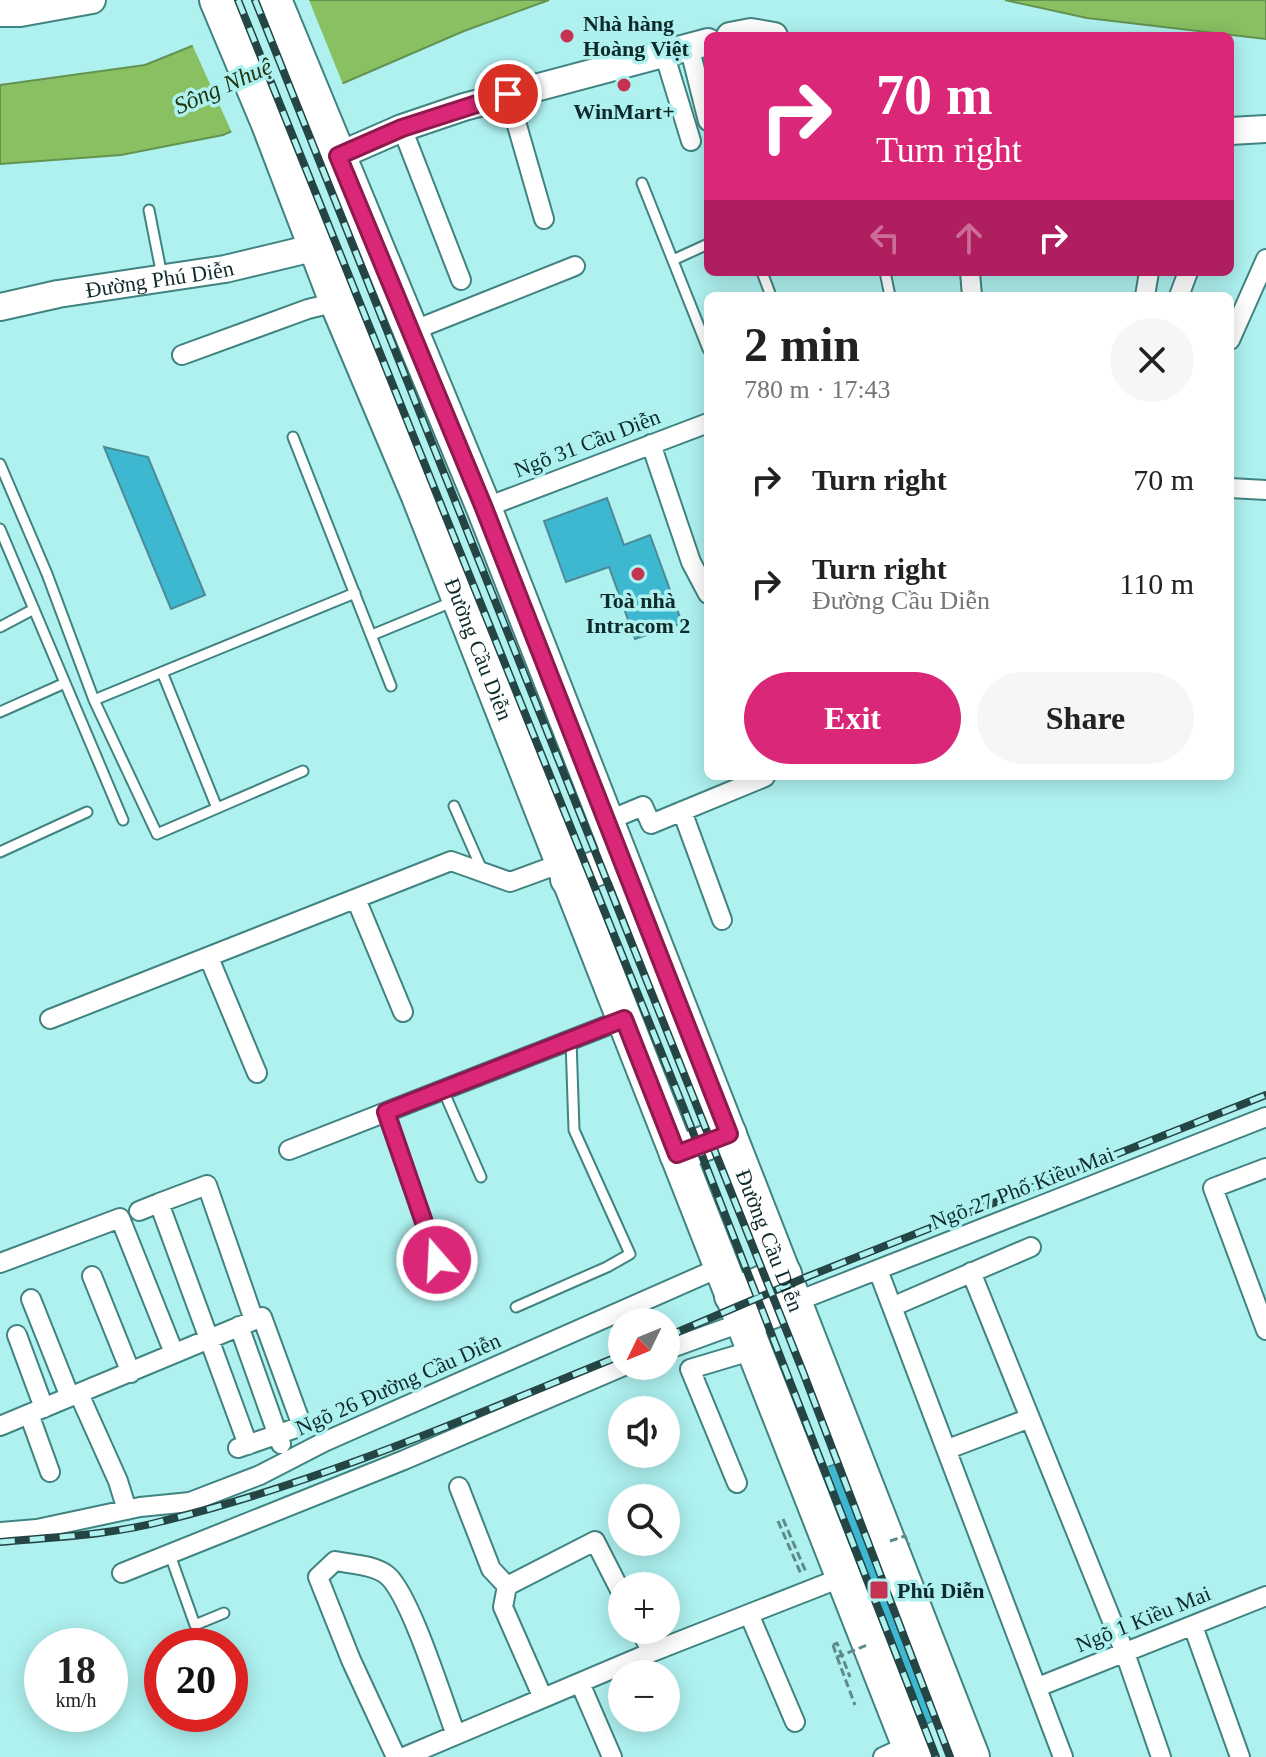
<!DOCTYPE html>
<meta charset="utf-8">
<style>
:root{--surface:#fff;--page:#f6f6f6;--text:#222;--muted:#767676;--accent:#db2777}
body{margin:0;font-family:Georgia,serif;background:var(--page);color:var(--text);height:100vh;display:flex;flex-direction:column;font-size:30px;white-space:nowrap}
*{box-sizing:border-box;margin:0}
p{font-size:26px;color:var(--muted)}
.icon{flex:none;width:44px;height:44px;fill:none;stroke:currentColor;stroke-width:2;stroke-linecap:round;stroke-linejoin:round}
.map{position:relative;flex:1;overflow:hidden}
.details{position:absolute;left:704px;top:292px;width:530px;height:488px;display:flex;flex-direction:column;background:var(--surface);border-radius:12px;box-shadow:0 4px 20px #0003}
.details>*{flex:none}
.top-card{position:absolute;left:704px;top:32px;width:530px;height:244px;border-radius:12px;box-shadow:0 4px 20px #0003;background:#db2777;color:#fff;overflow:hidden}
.needle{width:52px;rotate:227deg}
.buttons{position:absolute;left:608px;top:1308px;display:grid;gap:16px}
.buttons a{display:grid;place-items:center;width:72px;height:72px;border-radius:50%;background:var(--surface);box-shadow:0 4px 20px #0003;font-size:40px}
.speed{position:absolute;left:24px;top:1628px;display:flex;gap:16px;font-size:40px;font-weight:700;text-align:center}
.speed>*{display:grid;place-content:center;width:104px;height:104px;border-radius:50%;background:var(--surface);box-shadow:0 4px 20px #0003;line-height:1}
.speed small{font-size:20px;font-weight:400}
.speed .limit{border:12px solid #d22;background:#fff;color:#111}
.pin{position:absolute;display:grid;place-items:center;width:68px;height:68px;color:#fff;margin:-34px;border:4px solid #fff;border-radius:50%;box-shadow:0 2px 8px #0007}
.me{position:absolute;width:88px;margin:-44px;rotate:341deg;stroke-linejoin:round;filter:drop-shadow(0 0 6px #0008)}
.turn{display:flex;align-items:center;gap:28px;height:168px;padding:0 40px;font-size:36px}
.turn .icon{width:104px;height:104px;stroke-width:2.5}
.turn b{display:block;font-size:56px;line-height:68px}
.lanes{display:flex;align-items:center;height:76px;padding:0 40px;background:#0003;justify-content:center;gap:40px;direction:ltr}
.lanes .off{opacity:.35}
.round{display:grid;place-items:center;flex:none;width:84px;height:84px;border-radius:42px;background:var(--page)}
.headline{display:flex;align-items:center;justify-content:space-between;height:136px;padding:0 40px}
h1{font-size:48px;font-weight:700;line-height:60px}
.action{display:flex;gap:16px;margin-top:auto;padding:16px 40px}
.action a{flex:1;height:92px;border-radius:48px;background:var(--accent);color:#fff;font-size:32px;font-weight:700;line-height:92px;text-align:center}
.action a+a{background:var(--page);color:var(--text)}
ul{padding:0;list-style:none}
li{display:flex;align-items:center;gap:24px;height:104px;padding:0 40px}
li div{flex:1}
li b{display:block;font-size:30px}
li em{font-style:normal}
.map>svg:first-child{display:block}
.water{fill:#89c062;stroke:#649351;stroke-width:2}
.pier{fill:#aef1ef}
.building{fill:#3eb8d0;stroke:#4c8a97;stroke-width:2}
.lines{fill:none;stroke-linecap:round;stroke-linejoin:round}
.lane-casing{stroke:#418381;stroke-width:13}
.street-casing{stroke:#418381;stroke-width:22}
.secondary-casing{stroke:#418381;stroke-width:30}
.highway-casing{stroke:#418381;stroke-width:38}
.path{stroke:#5d8b8a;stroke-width:3;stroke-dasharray:8 4;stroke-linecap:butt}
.lane{stroke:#fff;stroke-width:9}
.street{stroke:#fff;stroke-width:18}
.secondary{stroke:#fff;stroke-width:26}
.highway{stroke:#fff;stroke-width:34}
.rail-casing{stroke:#244544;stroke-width:8}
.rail{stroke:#aef1ef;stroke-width:5;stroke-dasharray:15;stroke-linecap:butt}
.path-bridge{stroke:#5d8b8a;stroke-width:3;stroke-dasharray:8 4;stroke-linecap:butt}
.route-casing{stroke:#8e194d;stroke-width:20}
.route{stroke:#db2777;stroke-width:14}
.poi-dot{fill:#c43452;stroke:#aef1ef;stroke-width:3}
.labels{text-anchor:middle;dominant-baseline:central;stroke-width:7;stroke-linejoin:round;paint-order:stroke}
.poi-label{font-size:22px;font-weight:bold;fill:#0f2a2a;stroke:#aef1ef;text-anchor:start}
.street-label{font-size:22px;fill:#0f2a2a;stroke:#aef1ef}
.water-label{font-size:24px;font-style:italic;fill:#213711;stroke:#aef1ef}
</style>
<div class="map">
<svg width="1266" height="1757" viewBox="0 0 1266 1757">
<rect width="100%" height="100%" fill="#aef1ef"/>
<!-- water -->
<path class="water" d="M306,0H549L464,31L223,135L121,155L0,164V85L145,65Z
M1005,0H1266V39L1087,18Z"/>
<!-- pier -->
<path class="pier" d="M295,0H309L344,87L233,135L191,42Z"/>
<!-- building -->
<path class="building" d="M104,447L148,457L205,595L171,609Z
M607,498L624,545L650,535L682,623L635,639L609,567L566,582L544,521Z
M836,1464L936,1720L923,1725L822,1469Z"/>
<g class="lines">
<!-- lane casing -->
<g class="lane-casing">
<path id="lane" d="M642,183L708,349
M149,210L162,276
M673,260L708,244
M762,272L771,296
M885,272L890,296
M293,437L391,686
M0,464L47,574L94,700
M0,529L123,820
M0,627L34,609
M372,635L452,602
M162,672L217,808
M0,712L65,683
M303,771L157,834L94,700L355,593
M454,806L483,872
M0,852L87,812
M443,1090L481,1177
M386,1112L437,1260
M516,1307L607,1267L630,1254L574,1130L571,1040
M170,1555L195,1625L224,1613"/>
</g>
<!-- street casing -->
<g class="street-casing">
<path id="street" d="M689,46L708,121
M664,53L691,141
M508,94L544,219
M402,128L461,280
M970,272L972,296
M1145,296L1149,272
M1179,296L1188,272
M412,331L575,266
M1230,340L1266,259
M182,355L308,309L337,302
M651,444L691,562L708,594
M1230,488L1266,490
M484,508L708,423
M682,811L722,920
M607,821L643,806L651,824L765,777
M356,899L403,1012
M209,958L257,1073
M50,1019L451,861L510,882L562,863
M289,1150L624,1019
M1266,1168L1213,1188L1266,1330
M159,1203L207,1185L254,1320
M139,1211L159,1203L248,1445
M0,1263L120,1218L174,1353
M878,1270L1063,1757
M971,1272L1125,1653L1161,1757
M92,1276L131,1373
M31,1299L70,1397
M795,1302L1266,1117
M894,1306L1031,1247
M239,1326L281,1444
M17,1335L44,1408
M666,1350L743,1322
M79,1394L118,1481L127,1510
M29,1414L50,1472
M0,1426L262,1317L302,1426L238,1448
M948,1449L1030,1418
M737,1483L690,1369L754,1350
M459,1487L491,1569L507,1586
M0,1532L37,1529L140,1507L190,1502L260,1475L324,1442L721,1267
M122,1573L404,1460L624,1366
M507,1586L595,1541L622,1594
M507,1586L503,1607L543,1698
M749,1614L795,1722
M1193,1626L1240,1757
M640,1630L652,1652
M580,1683L612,1757
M1038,1687L1266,1596
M396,1757L351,1660L318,1577L335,1561C351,1564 376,1565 388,1576C411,1597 443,1701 456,1735
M404,1757L652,1652L843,1577
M883,1757L909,1745"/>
</g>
<!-- secondary casing -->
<g class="secondary-casing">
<g id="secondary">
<path d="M0,13H20L92,0"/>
<path d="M730,36L751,32L774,36"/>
<path d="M1230,131L1266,129"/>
<path d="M338,156L402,128L464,107L708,42"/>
<path id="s1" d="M0,307L58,294L225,269L317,247"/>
</g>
</g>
<!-- highway casing -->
<g class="highway-casing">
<g id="highway">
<path id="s2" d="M217,0L269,124L337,302L419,496L914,1757"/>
<path id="s3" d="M274,0L484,508L972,1757"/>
<path d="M568,879L621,859"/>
<path d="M677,1154L729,1134"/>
<path d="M732,1296L784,1274"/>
<path d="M743,1322L795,1302"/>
</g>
</g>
<!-- path -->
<path class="path" d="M783,1519L806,1572
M778,1521L801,1574
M833,1645L837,1643L850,1677
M837,1657L855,1705"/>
<!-- lane -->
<use href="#lane" class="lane"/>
<!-- street -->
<use href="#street" class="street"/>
<!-- secondary -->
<use href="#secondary" class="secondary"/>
<!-- highway -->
<use href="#highway" class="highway"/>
<!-- rail casing -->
<g class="rail-casing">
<path id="rail" d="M238,0L682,1104L936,1757
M255,0L803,1372L950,1757
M666,1337L809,1276L1266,1095
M0,1542C54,1537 111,1535 163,1521C322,1482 471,1416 622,1355"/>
</g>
<!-- rail -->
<use href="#rail" class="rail"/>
<!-- path-bridge -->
<path class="path-bridge" d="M890,1541L905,1536L909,1545
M833,1645L837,1657L867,1645"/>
</g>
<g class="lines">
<!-- route casing -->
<g class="route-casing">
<path id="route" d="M437,1260L386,1112L624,1019L677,1154L729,1134L484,508L338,156L402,128L508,94"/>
</g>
<!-- route -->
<use href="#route" class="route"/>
</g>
<!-- markers -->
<g class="poi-dot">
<circle cx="567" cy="36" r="8"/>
<circle cx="624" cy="85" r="8"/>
<circle cx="638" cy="574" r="8"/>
<rect x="869" y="1580" width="20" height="20" rx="4"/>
</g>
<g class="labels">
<!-- poi labels -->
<g class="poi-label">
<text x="583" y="23">Nhà hàng<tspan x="583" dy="25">Hoàng Việt</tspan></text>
<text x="624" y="111" text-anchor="middle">WinMart+</text>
<text x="638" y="600" text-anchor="middle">Toà nhà<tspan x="638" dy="25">Intracom 2</tspan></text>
<text x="897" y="1590">Phú Diễn</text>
</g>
<!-- street labels -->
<g class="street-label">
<text stroke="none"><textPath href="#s1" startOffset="162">Đường Phú Diễn</textPath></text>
<text transform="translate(587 443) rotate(-21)">Ngõ 31 Cầu Diễn</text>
<text stroke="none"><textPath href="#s2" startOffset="700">Đường Cầu Diễn</textPath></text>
<text transform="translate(1022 1188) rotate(-21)">Ngõ 27 Phố Kiều Mai</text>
<text stroke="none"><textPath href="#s3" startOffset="1336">Đường Cầu Diễn</textPath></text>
<text transform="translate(398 1384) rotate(-24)">Ngõ 26 Đường Cầu Diễn</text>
<text transform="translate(1143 1619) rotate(-22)">Ngõ 1 Kiều Mai</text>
</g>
<!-- water labels -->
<g class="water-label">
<text transform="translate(223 86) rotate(-24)">Sông Nhuệ</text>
</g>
</g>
</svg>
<div class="buttons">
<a><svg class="needle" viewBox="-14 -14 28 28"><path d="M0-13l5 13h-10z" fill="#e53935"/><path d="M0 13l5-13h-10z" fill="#767676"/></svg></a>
<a><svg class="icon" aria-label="sound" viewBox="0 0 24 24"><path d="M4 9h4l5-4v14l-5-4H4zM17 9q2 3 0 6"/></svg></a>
<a><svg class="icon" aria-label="search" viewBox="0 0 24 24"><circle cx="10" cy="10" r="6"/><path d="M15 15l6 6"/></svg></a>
<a>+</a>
<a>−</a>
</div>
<div class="speed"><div>18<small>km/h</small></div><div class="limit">20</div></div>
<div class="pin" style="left:508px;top:94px;background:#d93025"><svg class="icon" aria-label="arrive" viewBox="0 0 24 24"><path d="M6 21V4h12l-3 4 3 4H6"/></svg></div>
<svg class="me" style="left:437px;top:1260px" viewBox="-20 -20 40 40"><circle r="17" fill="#db2777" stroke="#fff" stroke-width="3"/><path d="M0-11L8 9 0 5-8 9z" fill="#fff"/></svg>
<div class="top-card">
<div class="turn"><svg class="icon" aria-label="right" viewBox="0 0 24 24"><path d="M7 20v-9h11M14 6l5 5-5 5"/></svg><div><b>70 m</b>Turn right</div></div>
<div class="lanes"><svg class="icon off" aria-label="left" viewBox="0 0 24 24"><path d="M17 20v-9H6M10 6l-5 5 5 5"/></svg><svg class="icon off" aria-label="ahead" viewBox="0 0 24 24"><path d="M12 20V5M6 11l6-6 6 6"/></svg><svg class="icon" aria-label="right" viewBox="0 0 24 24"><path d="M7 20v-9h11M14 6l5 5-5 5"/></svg></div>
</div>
<section class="details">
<div class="headline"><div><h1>2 min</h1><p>780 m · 17:43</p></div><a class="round"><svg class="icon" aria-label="close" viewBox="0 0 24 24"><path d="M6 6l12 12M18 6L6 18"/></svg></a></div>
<ul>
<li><svg class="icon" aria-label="right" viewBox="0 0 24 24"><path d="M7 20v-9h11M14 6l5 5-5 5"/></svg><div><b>Turn right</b></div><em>70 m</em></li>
<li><svg class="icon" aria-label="right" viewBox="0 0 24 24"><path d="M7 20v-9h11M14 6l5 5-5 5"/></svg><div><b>Turn right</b><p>Đường Cầu Diễn</p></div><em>110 m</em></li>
</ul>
<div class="action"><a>Exit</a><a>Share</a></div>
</section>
</div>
